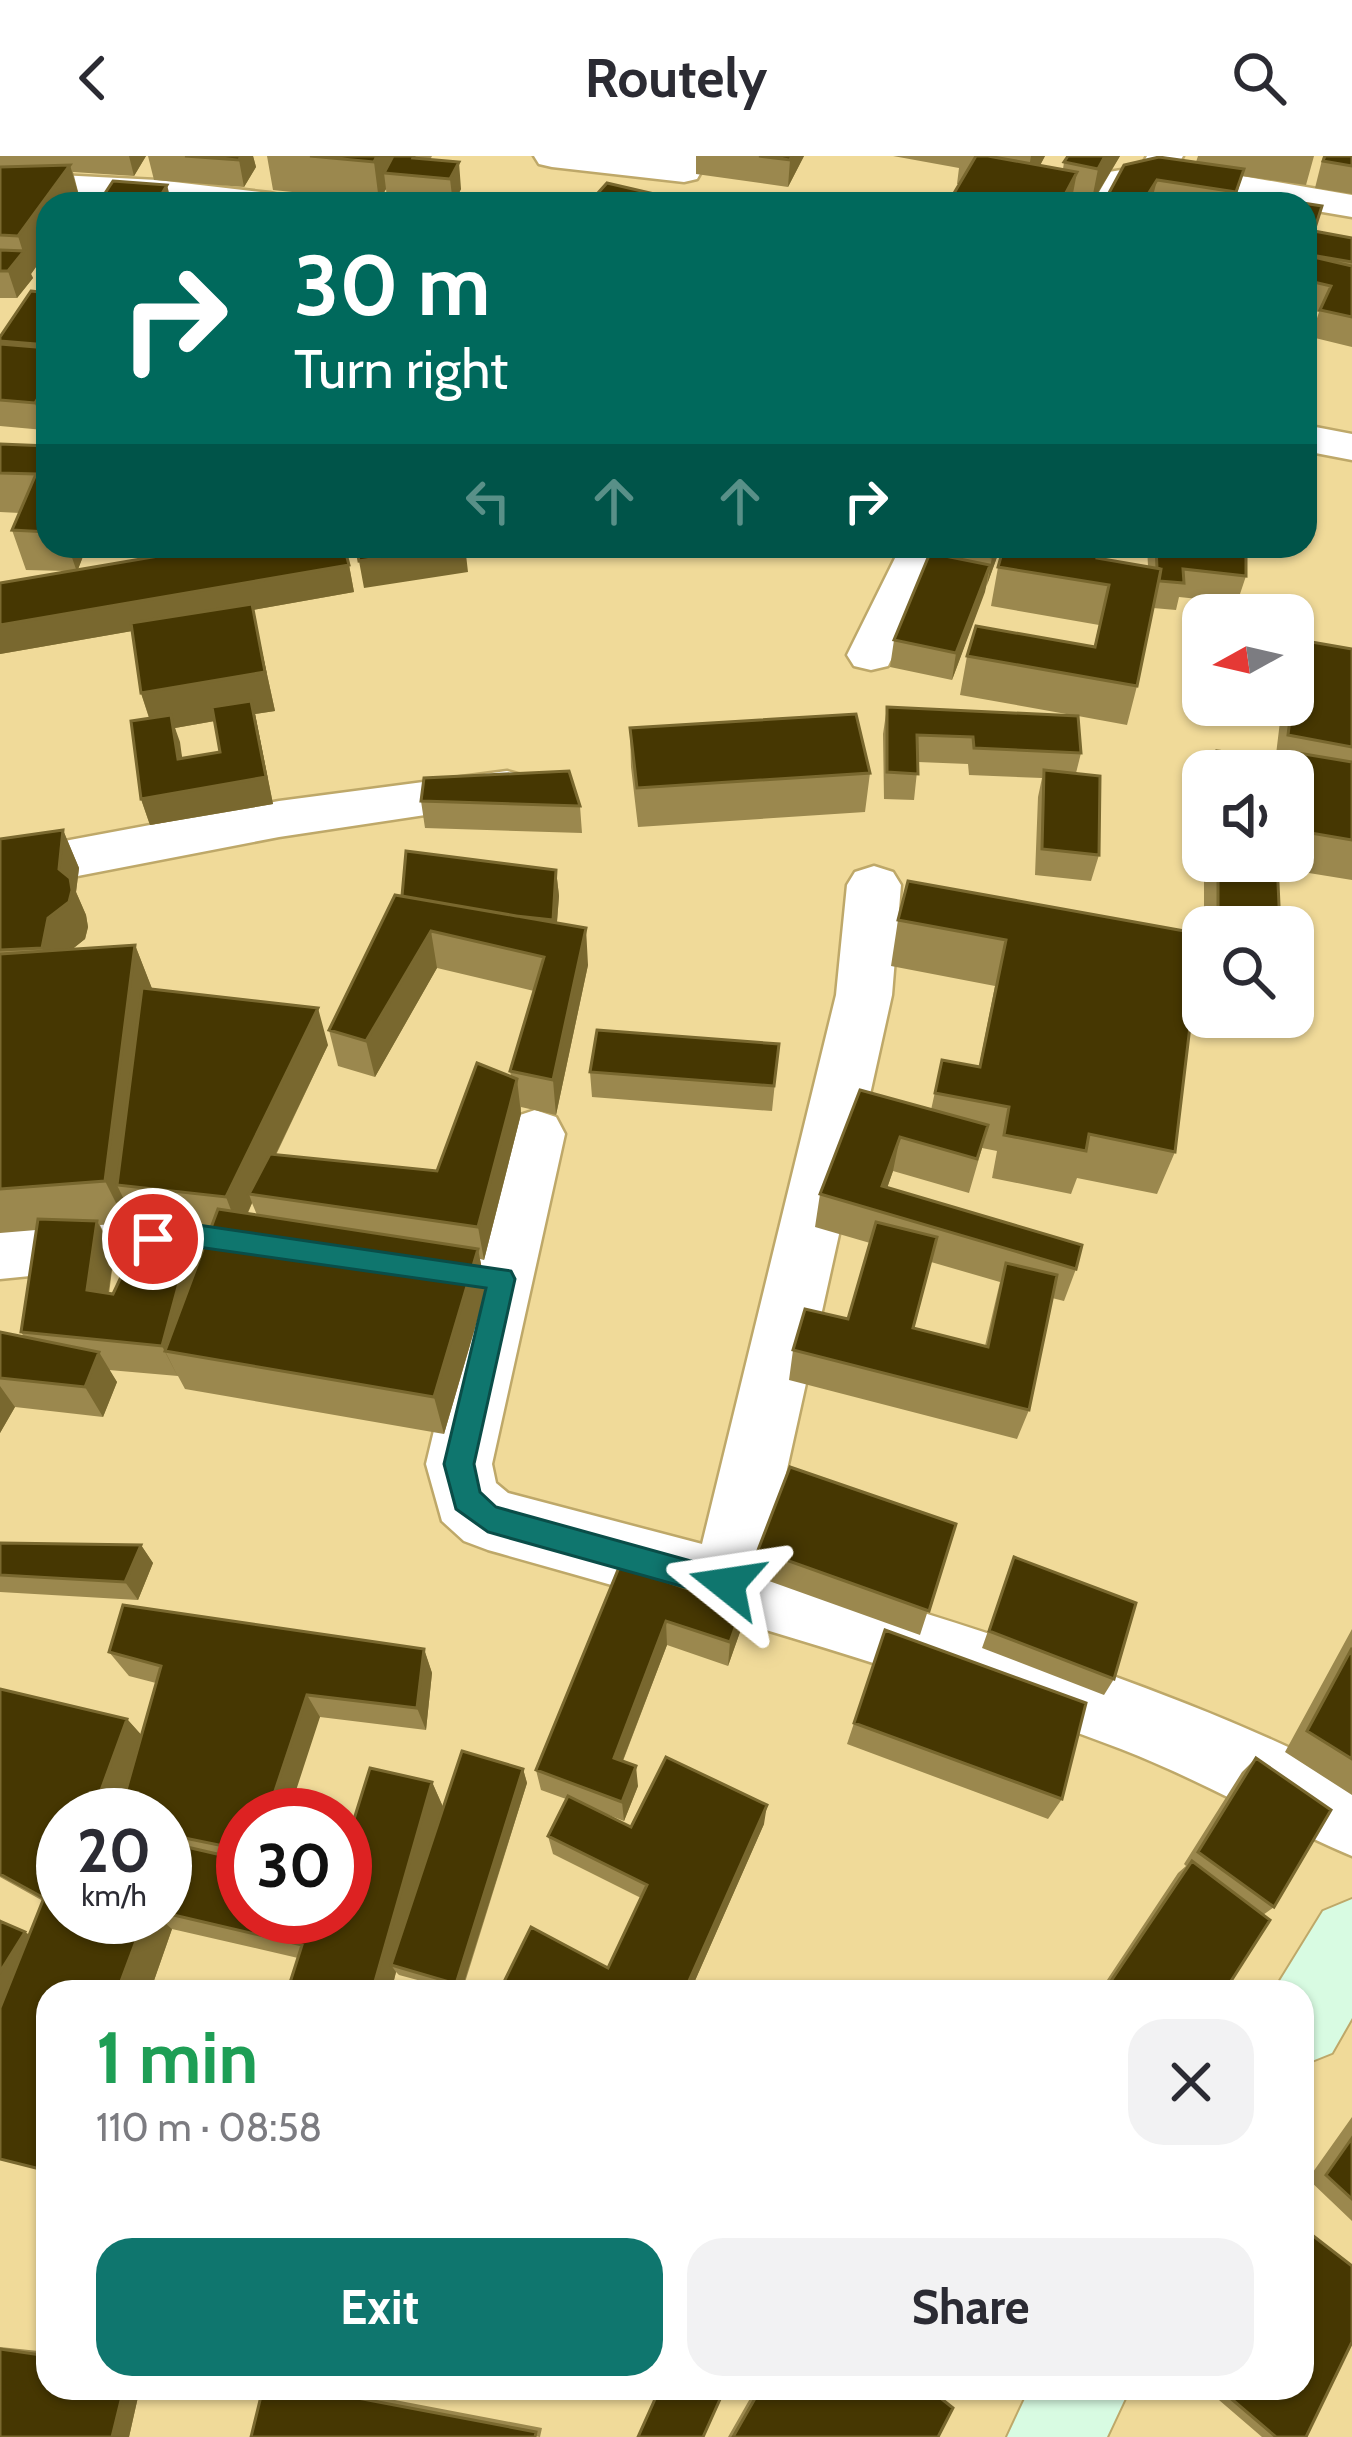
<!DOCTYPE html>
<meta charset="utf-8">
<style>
:root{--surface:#fff;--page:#f2f2f3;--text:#2b2b33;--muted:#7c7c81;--accent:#0f766e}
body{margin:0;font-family:Cabin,sans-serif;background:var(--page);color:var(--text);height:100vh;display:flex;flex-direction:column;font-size:45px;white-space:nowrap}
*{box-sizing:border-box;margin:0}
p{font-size:39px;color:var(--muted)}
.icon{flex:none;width:66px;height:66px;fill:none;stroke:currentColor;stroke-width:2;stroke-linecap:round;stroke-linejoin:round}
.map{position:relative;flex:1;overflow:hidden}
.drawer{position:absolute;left:36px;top:1824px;width:1278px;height:420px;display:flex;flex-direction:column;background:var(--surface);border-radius:36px;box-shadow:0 3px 9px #0004}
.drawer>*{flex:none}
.top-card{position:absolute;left:36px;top:36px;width:1281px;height:366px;border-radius:36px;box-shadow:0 3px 9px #0004;background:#00695c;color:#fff;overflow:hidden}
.needle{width:78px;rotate:262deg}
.tools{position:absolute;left:1182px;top:438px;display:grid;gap:24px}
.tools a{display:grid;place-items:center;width:132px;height:132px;border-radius:24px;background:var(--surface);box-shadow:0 3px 9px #0004;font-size:60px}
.speed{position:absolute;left:36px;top:1632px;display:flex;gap:24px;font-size:60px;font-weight:700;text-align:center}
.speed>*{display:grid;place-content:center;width:156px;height:156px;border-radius:50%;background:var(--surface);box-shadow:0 3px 9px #0004;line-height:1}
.speed small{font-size:30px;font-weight:400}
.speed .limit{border:18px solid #d22;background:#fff;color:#111}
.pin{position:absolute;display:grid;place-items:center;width:102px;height:102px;color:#fff;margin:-51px;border:6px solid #fff;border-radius:50%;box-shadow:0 3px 12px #0007}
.me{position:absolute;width:132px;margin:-66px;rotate:285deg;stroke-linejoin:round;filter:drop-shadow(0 0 9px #0008)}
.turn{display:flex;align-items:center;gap:42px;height:252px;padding:0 60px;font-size:54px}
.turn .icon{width:156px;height:156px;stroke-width:2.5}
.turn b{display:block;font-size:84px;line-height:102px}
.lanes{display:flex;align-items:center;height:114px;padding:0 60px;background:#0003;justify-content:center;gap:60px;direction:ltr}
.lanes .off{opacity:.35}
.round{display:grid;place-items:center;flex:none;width:126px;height:126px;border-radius:36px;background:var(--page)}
.head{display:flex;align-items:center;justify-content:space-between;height:204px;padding:0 60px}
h1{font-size:72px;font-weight:700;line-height:90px;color:#1e9e55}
.primary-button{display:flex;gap:24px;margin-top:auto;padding:24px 60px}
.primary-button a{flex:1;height:138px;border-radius:36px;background:var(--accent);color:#fff;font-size:48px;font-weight:700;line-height:138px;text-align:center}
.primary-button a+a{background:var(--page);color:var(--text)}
header{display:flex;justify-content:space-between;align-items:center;height:156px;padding:0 60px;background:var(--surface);font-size:54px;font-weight:700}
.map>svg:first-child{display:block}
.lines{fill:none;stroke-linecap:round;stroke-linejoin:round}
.street-casing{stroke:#bea869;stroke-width:5}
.secondary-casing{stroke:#bea869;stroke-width:4}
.street{fill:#fff;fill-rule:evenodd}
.secondary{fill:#d8fbe2;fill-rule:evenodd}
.wall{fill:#9b884e;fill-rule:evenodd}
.shaded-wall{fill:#79682f}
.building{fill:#463702;stroke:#79682f;stroke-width:3}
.route{fill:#0f766e;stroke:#0a4d48;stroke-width:3}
</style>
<header><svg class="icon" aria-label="back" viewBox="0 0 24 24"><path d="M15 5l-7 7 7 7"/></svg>Routely<svg class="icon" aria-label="search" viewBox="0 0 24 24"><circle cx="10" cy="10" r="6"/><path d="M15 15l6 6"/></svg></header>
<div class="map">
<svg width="1352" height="2281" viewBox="0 0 1352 2281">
<rect width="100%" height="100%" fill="#f0da99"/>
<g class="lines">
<!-- street casing -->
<g class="street-casing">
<path id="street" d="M534,0H710L697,23L684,26L552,11L539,8Z
M1147,0H1183L1178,9L1352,39V61L1305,53V48H1275L1165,29L1127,35L1118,48H1080L1102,17L1141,11Z
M0,16L157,24L270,37L283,40L289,48H174L0,38Z
M1305,269L1352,278V304L1305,295Z
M901,390H947L888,510L871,514L854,510L847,499Z
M507,615L525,620L532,632L525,644L279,681L0,735V697L279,645Z
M874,710L893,716L901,729L892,839L766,1408C965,1470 1166,1527 1352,1622V1700C1274,1667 1201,1624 1121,1593C914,1514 701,1454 488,1394L464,1385L442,1365L426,1308L505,978L514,961L535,954L556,961L565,978L492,1308L496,1327L508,1337L702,1388L836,839L847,729L855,716Z
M191,1054L292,1067L314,1075L323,1093L314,1111L292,1119L191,1104L0,1123V1071Z"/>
</g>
<!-- secondary casing -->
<g class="secondary-casing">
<path id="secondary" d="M1352,1743V1862L1332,1897L1302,1909V1836H1273L1323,1755Z
M1030,2232H1130L1107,2281H1007Z"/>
</g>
<!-- street -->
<use href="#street" class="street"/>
<!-- secondary -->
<use href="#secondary" class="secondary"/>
</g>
<!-- wall -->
<path class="wall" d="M0,0H146L134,20L73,16L81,47L31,118L33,122L17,142H0Z
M148,0H253L256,11L244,31L154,24Z
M267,0H432L430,4L461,33L454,48L387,43L386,33L379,45L273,34Z
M696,0H804L788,31L696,18Z
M893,0H1045L1040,9L1063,13L1064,6L1120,0L1092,48H949L959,28H957L959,12Z
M1198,0H1314L1306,29L1242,20L1234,48H1103L1196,6Z
M1323,0H1352V38L1315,32Z
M1305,48L1314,75L1352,82V191L1311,181L1319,156L1305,153Z
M48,121V267L44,274L0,270V181L44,136L42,130Z
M0,288L48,290V390H87L78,413L349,409L354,436L253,454L275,555L255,558L273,648L150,669L141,643L149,562L141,537L132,475L0,498V427L67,415L26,414L12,374L20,357L0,356ZM215,565L220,596L182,602L175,572Z
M933,390H1001L952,524L890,511L894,484L932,397Z
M1147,390H1246V420L1237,447L1179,441L1176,454L1153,452L1137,530L1127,569L1078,560L1081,597L1076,617L1099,699L1091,725L1035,719L1038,641L1042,622L969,619L968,608L918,606L914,644L884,643L883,578L887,551L1072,559L960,539L967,500L1094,491L1099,469L991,450L998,411L1097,402L1148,410Z
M1300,484L1352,493V724L1278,712L1280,771H1204V705H1293V615H1274L1282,549H1293V503Z
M630,572L870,617L865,656L638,671L631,611Z
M1217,595L1274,615H1210Z
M421,645L580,650L582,677L425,672Z
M63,674L79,712L76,736L86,759L88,771L85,783L72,793L135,789L152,833L328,889L276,999L437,1015L511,920L510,915L534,835L437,812L375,921L338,910L329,874L402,740L556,714L559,740L557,767L588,809L556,959L521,951V958L484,1104L480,1103L486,1134L444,1278L185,1233L178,1220L109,1214L117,1226L103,1261L15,1251L0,1277V1176L24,1181L21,1176L36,1074L0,1077V683ZM252,1047L257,1059L248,1057ZM128,1052L133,1062L148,1064L113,1138H109L114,1098L100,1069L126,1067ZM199,1070L211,1071L206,1086Z
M898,764L1201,778L1175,996L1157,1038L1077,1022L1071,1038L992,1022L997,995L982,992L969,1037L893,1015L887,1032L1076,1113L1064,1145L1052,1142L1029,1254L1017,1283L789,1224L793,1194L848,1163L870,1087L815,1071L820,1038L931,954L942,904L979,911L995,830L891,810ZM931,1106L1000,1126L985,1190L914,1172Z
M779,888L772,955L592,941L590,916Z
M956,1368L920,1479L755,1420L758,1394Z
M0,1387L141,1389L153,1407L138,1444L0,1436Z
M1014,1401L1114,1523L1104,1539L982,1492Z
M620,1409L740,1476L728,1510L667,1489L623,1605L638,1630L624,1665L601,1656L631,1671L764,1668L690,1836H499L608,1812L641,1742L553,1698L548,1680L566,1643L541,1634L536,1614Z
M1352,1473V1639L1285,1596Z
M424,1493L432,1517L426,1574L320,1561L243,1659V1761H345L432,1626L443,1651L523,1613L527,1627L462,1836L399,1819L396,1816L391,1836H287L298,1802L172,1773L150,1836H48L29,1779L43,1745L0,1721V1533L127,1563L141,1579L156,1527L129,1520L109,1496ZM63,1659H165V1761H63Z
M854,1567L1062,1643L1048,1663L847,1588Z
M1256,1602L1274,1751L1263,1759L1224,1836H1099L1178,1717L1186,1710L1184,1708L1242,1616Z
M1352,1961V2065L1308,2023Z
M0,2191L48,2196V2232H140L129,2281H0Z
M263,2232H332L542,2272L540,2281Z
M756,2232H928L938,2281H728Z
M1205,2232H1302L1306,2281H1262Z"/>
<!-- shaded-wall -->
<path class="shaded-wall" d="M129,0H146L134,20Z
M241,0H253L256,11L244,31L239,4Z
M377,0H405L384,17L386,33L379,45L374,6Z
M792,0H804L788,31L790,4Z
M1031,0H1045L1024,40Z
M1105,0H1120L1091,48L1098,13Z
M459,6L461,33L453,48L450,23Z
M70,9L81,47L48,48V94L31,118L33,122L17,142L8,115L23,96L18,80Z
M1077,16L1071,48H1060Z
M1157,24L1151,48L1145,43Z
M167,29L172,48H156Z
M48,225V267L44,274L35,247Z
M68,390H87L77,416Z
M453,390H465L468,416L364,432L359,405Z
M996,390H1001L987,429L992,401Z
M349,409L354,436L253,454L275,555L255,558L273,648L150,669L141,643L266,621L254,558L175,572L180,586L186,630L154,576L141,537L253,454L0,498V469Z
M990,409L985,436L952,524L956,497Z
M63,674L79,712L76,736L86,759L88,771L85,783L64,800L59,828L42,792L59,713Z
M556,714L559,740L555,789L553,764Z
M586,772L588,809L556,959L553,924Z
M431,775L437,812L375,921L366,885Z
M135,789L153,835L117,1029L128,1052L126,1067L105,1025Z
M318,852L328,889L256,1039L249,1038L252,1047L239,1075L226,1041Z
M517,923L521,958L484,1104L478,1071Z
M900,981L893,1015L879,1055L882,1030Z
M196,1064L210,1097L165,1195L178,1221L162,1190Z
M97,1065L114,1098L104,1166L87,1134Z
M478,1093L486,1134L444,1278L434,1241Z
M99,1196L117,1226L103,1261L85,1231Z
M0,1230L15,1251L0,1277Z
M141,1389L153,1407L138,1444L125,1426Z
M742,1452L740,1476L728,1510L730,1486Z
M666,1465L667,1489L616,1622L614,1602Z
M424,1493L432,1517L426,1574L417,1552Z
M307,1539L320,1561L288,1659H267Z
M127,1563L146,1584L120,1659H92Z
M636,1610L638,1630L624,1665L622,1646Z
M523,1613L527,1627L461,1836L456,1828Z
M432,1626L443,1651L391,1809L396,1816L391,1836H372Z
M767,1649L764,1668L690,1836H684Z
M145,1761H158L172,1773L150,1836H117Z
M25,1776L49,1791L0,1872V1816Z
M124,2232H140L129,2281H112Z"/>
<!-- building -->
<path class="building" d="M185,0H241L239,4Z
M310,0H377L374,6Z
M393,0H414L413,2L459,6L450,23L384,17Z
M759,0H792L790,4Z
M976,0H988L1077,16L1060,48H971L950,44Z
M1068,0H1105L1098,13L1064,6Z
M1325,0H1352V10L1323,5Z
M1159,1L1244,13L1236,36L1157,24L1145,43L1117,38L1163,48H1103L1124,9Z
M70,9L18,80L0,79V11Z
M113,25L167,29L156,48H98Z
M607,27L685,45L682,48H588Z
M278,41L342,46L341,48H274Z
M715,41L747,48H709Z
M476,44L495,48H471Z
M1303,47L1322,50L1314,75L1352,82V106L1305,98V48Z
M0,94L24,95L8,115H0Z
M1305,99L1352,110V161L1320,154L1331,130L1305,124Z
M31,135L48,137V189L0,185V181Z
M0,188L48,192V225L35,247L0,244Z
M0,288L48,290V376L12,374L36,318L0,317Z
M217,390H344L349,409L0,469V427Z
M356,390H453L359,405Z
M937,390H996L992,401Z
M1004,390H1100L1097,402L1161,413L1137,530L967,500L976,470L1095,491L1109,429L998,411Z
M1156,390H1246V420L1183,413L1184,427L1159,425L1161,413L1157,412Z
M930,397L990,409L956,497L894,484Z
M252,448L265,516L141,537L131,467Z
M1300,484L1352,493V591L1288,579Z
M251,545L266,621L141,643L131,565L171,559L178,603L220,596L212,551Z
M887,551L1078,560L1081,597L974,592L973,581L917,579L918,618L887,616Z
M856,558L870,617L637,632L630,572Z
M1217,595L1273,601L1274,615H1217Z
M1292,596L1352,606V684L1293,674V615H1290Z
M1044,614L1100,620L1099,699L1042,693Z
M569,615L580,650L421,645L424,622Z
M63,674L59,713L70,722L72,734L69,746L48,762L42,792L0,794V683Z
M406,695L556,714L553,764L516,760L402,740Z
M1218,705H1277L1280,771H1218Z
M908,725L1201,778L1175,996L1089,978L1086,995L1004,979L1009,951L935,937L942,904L980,911L1006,784L898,764Z
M395,739L586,772L553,924L510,915L544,801L431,775L366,885L329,874Z
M135,789L105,1025L0,1033V798Z
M142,832L318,852L226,1041L117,1029Z
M597,874L779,888L774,930L590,916Z
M477,907L517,923L478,1071L249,1038L270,998L437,1015Z
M860,934L988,969L977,1003L900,981L882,1030L1082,1089L1076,1113L820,1038Z
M218,1053L478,1093L434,1241L165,1195Z
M150,1059L196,1064L162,1190L21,1176L38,1063L97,1065L87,1134L113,1138Z
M876,1066L937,1081L913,1172L988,1191L1006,1107L1057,1119L1029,1254L793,1194L805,1153L848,1163Z
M0,1176L99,1196L85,1231L0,1222Z
M790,1311L956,1368L929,1455L758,1394Z
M0,1387L141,1389L125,1426L0,1419Z
M1014,1401L1136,1447L1114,1523L989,1475Z
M620,1409L742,1452L730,1486L666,1465L614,1602L636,1610L622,1646L536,1614Z
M123,1449L424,1493L417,1552L307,1539L267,1659H243V1694L165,1678V1659H119L161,1510L109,1496Z
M885,1474L1086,1547L1062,1643L854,1567Z
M1352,1492V1603L1307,1575Z
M0,1533L127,1563L92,1659H63V1694L44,1742L0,1718Z
M462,1595L523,1613L456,1828L391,1809Z
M666,1601L767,1649L684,1836H499L531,1771L608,1812L647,1729L548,1680L568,1640L631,1671Z
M1256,1602L1331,1654L1274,1751L1198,1696Z
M370,1612L432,1626L372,1836H287L302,1789L165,1757V1686L243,1704V1761H345V1692Z
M63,1694V1761H145L117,1836H48V2015L0,2003V1852Z
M1192,1705L1270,1764L1224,1836H1119L1109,1828Z
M0,1765L25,1776L0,1816Z
M1352,1982V2043L1326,2019Z
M1303,2072L1352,2110V2186L1306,2281H1276L1221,2234L1222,2232H1302Z
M0,2193L48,2200V2232H124L112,2281H0Z
M263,2232H305L536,2276L535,2281H251Z
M660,2232H725L703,2281H638Z
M761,2232H928L953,2252L938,2281H733Z"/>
<!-- route -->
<path class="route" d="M191,1068L511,1115L515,1123L474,1308L480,1336L496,1351L738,1418L742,1428L738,1438L727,1443L488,1376L456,1353L444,1308L486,1132L191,1090L153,1094L140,1083L153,1072Z"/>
</svg>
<div class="tools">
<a><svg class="needle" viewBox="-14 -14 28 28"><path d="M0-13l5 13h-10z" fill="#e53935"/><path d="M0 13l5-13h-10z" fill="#7c7c81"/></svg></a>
<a><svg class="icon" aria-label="sound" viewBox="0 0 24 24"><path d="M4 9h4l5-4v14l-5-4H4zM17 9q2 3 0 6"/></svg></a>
<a><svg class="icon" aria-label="search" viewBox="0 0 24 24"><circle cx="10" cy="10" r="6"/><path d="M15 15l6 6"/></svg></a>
</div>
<div class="speed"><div>20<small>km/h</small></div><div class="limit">30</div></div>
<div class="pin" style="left:153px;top:1083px;background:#d93025"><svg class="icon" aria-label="arrive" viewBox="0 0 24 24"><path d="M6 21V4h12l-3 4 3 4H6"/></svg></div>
<svg class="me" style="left:727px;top:1428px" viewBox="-20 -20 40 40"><path d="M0-17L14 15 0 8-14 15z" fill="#0f766e" stroke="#fff" stroke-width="4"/></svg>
<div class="top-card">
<div class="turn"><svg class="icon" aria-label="right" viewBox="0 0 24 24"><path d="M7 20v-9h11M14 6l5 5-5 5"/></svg><div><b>30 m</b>Turn right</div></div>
<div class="lanes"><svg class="icon off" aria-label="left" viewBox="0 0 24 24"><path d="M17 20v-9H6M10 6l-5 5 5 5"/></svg><svg class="icon off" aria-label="ahead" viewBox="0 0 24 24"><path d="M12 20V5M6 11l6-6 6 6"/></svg><svg class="icon off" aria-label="ahead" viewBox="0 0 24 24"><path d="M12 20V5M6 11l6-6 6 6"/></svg><svg class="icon" aria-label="right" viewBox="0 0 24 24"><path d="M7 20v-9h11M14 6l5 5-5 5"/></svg></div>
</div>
<section class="drawer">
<div class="head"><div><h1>1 min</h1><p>110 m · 08:58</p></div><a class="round"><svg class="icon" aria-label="close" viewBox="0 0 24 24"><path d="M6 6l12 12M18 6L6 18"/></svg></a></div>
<div class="primary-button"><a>Exit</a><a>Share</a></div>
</section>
</div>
